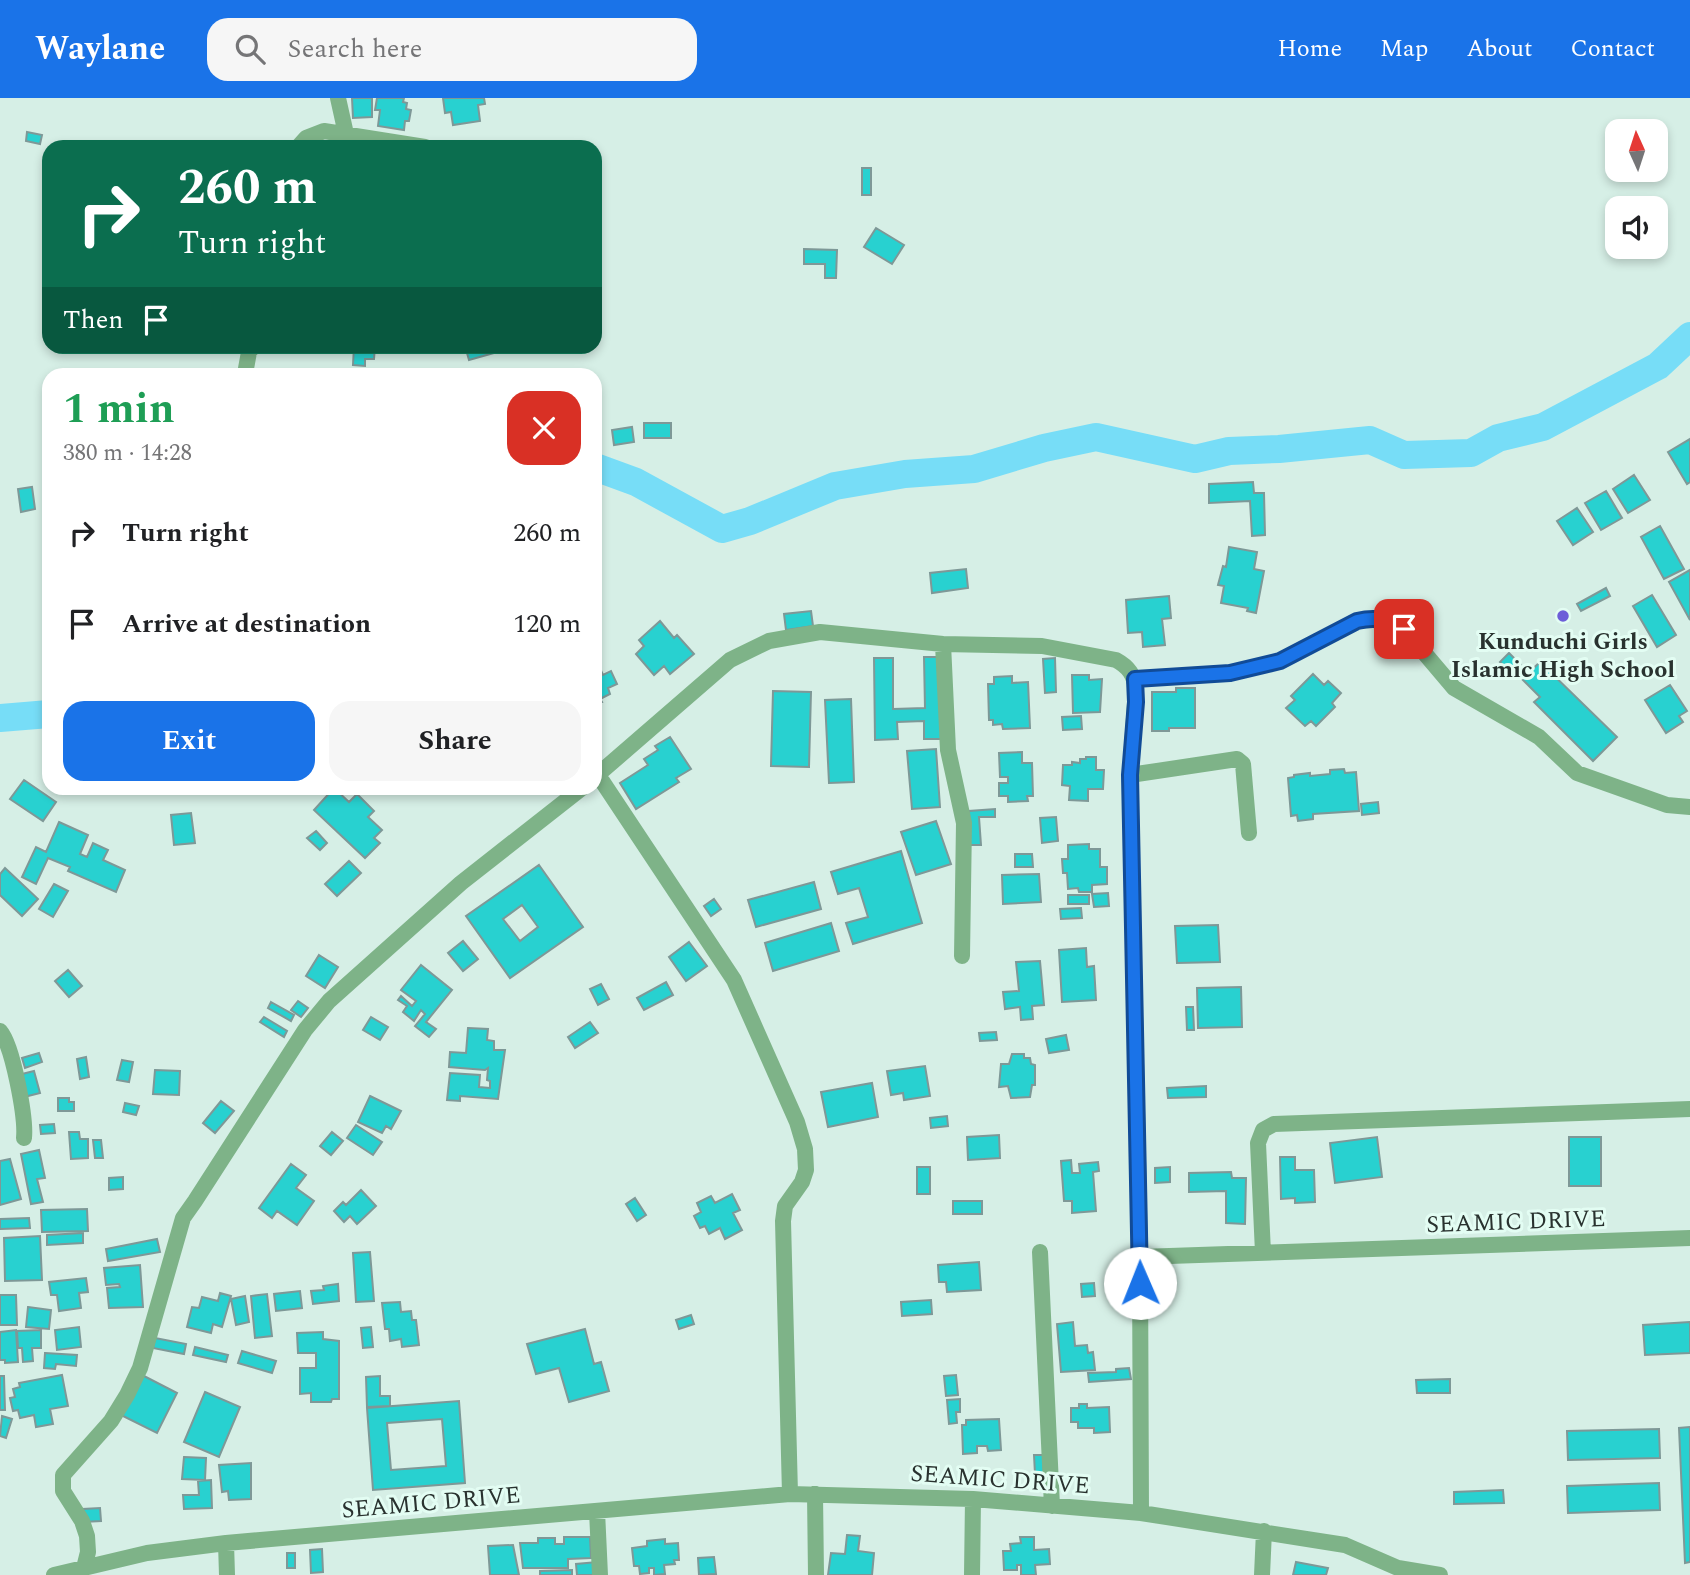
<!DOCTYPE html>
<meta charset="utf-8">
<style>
:root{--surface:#fff;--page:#f6f6f6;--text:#202124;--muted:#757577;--accent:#1a73e8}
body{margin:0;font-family:Spectral,serif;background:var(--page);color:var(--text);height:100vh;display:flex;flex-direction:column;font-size:26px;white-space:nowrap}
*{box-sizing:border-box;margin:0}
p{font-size:23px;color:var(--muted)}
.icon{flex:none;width:38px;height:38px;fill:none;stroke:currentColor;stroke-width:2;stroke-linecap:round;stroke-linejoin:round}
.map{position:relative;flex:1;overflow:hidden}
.sheet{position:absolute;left:42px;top:270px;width:560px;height:427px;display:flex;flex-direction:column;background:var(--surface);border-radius:21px;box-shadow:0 4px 10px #0003}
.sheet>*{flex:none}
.hud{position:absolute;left:42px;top:42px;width:560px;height:214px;border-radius:21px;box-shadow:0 4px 10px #0003;background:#0b6e4f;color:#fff;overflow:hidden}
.needle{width:46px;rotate:357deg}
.controls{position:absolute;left:1605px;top:21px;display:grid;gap:14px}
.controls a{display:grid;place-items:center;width:63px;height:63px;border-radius:14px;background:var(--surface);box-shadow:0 4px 10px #0003;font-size:35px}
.pin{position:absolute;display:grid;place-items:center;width:60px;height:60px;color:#fff;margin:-30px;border-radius:14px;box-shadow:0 4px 10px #0006}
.me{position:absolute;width:77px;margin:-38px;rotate:359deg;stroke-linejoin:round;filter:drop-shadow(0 0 5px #0008)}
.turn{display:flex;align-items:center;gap:24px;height:147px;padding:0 21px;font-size:32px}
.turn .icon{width:91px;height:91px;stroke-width:2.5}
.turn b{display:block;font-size:49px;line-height:60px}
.then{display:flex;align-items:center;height:66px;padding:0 21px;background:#0003;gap:14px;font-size:26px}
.round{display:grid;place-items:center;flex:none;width:74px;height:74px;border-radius:21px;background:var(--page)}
.overview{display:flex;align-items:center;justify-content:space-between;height:119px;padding:0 21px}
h1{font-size:42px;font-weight:700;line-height:52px;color:#1e9e55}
.action{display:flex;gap:14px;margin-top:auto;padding:14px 21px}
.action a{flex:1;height:80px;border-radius:21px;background:var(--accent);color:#fff;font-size:28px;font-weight:700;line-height:80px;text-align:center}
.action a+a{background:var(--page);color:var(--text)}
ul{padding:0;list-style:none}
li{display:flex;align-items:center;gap:21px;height:91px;padding:0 21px}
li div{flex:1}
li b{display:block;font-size:26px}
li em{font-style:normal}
header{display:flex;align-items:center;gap:42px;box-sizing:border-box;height:98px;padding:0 35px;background:var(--accent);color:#fff}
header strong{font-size:33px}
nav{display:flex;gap:38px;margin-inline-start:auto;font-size:24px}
.search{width:490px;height:63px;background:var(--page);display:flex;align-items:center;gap:18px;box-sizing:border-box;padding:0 24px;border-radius:21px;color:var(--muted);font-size:26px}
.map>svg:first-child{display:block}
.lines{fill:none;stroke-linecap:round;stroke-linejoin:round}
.river{stroke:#77ddf7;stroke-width:28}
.building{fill:#28d1d0;stroke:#7e9897;stroke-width:2;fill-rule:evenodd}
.minor{stroke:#7eb388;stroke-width:16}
.route-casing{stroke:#114b97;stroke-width:18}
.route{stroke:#1a73e8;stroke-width:12}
.poi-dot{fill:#6d5ed8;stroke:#e3fdf3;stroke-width:2.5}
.labels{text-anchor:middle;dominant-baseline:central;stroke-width:6;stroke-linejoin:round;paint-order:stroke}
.poi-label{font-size:24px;font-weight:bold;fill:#29322f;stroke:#e3fdf3}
.street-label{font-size:24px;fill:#29322f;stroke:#e3fdf3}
</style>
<header>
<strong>Waylane</strong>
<div class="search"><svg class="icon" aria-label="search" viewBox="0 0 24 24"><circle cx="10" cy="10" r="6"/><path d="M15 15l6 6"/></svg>Search here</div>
<nav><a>Home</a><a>Map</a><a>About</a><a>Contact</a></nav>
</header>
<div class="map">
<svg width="1690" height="1477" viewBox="0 0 1690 1477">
<rect width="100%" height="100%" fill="#d6efe6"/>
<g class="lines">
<!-- river -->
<path class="river" d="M595,369L636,384L722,431L750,423L835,388L905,376L974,371L1044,350L1096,339L1195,361L1229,353L1279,351L1370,342L1404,357L1471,355L1498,340L1543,329L1658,268L1690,238
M0,620L49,616"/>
</g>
<!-- building -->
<path class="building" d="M352,0H372V19L353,20Z
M377,0H404L403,4L407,5L406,11L411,12L409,23H405L404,32L378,28L380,12H375Z
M443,0H484L485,6L478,7L480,23L453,27L451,14L445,15Z
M27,34L42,37L40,46L26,43Z
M862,70H871V97H862Z
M876,130L904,147L892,166L864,149Z
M804,151L837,152L836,180H825V166H804Z
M354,248H375L374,261H365V268L353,267Z
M465,248H507L508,251L469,262Z
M644,325H671V340H644Z
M632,329L634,344L614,347L612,332Z
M1690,341V384L1687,386L1668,354Z
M1634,377L1650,402L1628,415L1613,391Z
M1253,384L1254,395H1264L1265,437L1252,438L1250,403L1209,405V386Z
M32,389L35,411L21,414L18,391Z
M1606,393L1622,420L1601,432L1585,405Z
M1577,410L1593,434L1573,447L1557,423Z
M1660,428L1684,471L1664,481L1641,439Z
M1229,449L1257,454L1254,471L1264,473L1256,515L1247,513L1248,510L1221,505L1224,488L1218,487L1223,468L1226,469Z
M966,471L968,490L932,495L930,475Z
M1690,472V522L1669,484Z
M1606,490L1610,498L1581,513L1577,506Z
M1652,497L1676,537L1657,549L1633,508Z
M1169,498L1171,520L1162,521L1165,547L1143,549L1142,534L1128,535L1126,502Z
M811,513L813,528L786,532L784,516Z
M660,523L674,540L677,537L694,556L670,576L664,568L654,577L636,556L644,548L639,542Z
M1509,555L1522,568L1513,577L1500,564Z
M924,559H942L943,641H924V623L897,624L898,641L875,642L874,560H893V611L925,610Z
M1055,560L1056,594L1045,595L1043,561Z
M1540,564L1617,639L1593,663L1534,604L1540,599L1522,581Z
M598,566L603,577L611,573L617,586L608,590L610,596L600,601L602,604L595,607V567Z
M1313,576L1324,587L1328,583L1341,595L1332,605L1335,609L1316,628L1311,623L1305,628L1286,610L1295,602L1291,598Z
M1072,577H1089V582L1102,581L1100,614L1073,615Z
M1012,578V585L1028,584L1030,630L1003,631L1002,626L993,627V622H989L988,586H994V579Z
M1670,587L1687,613L1679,618L1683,624L1666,635L1645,602Z
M1176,590H1195V630H1169V633H1152V594H1176Z
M773,593L811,594L809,669L771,668Z
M851,601L854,684L829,685L825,602Z
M1081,618L1082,631L1063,632L1062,619Z
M670,639L691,671L676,680L679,684L636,711L620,685L648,667L644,661L658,652L655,648Z
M936,651L940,709L912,711L907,653Z
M1022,654V665H1032L1033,698H1027L1028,703L1008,704V698H999V685H1008V679H1000L999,655Z
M1086,659H1096V672H1104L1103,691H1088V703L1069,702L1070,688L1062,687L1063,667H1072V664L1080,665V661H1086Z
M1344,671L1345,675L1356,674L1359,713L1313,716V721L1298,723L1297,717L1291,718L1288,680L1294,679V677L1310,675V678L1330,676V672Z
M24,682L56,704L43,723L10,701Z
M334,690L349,704L357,696L374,713L368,719L382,732L374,740L380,745L365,760L314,712Z
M1378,704L1379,715L1362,717L1361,706Z
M995,711V719H979L981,747H970L969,713Z
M191,715L195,745L174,747L171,717Z
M1056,719L1058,743L1042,745L1040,720Z
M936,723L951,766L916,777L901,734Z
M59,724L88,737L80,756L87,759L93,745L108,752L103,762L125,772L116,794L68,773L70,769L48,760L36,786L22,779L36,749L46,754Z
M316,733L327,745L320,752L307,740Z
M1089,746V751H1100V769H1107V786L1092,787V794H1079L1078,790L1068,791L1067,775H1063L1062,761H1068V747Z
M901,753L922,825L853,846L846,825L868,819L859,790L838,796L831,774Z
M1015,756H1032L1033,769H1015Z
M349,763L361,775L337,798L325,786Z
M539,767L583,829L510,880L466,818ZM522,807L538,829L520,843L503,821Z
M5,770L38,801L22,818L0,797V776Z
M1039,776L1041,804L1003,806L1002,777Z
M814,784L821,811L756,829L748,802Z
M54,786L68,793L53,819L39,811Z
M1108,795L1109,808L1094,809L1092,796Z
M1068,797H1089V806H1068Z
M714,801L721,811L711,818L704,808Z
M1081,810L1082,820L1061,821L1060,811Z
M831,825L839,853L773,873L765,845Z
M1218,827L1220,864L1177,865L1175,828Z
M463,843L478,861L463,873L448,855Z
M689,844L707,868L686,883L669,859Z
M1086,850L1087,869L1094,868L1096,902L1062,904L1059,852Z
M319,857L338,869L325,890L306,878Z
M1040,863L1044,907L1032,908L1033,921L1021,922L1020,909L1005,911L1003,894L1019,893L1016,864Z
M421,867L452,892L426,924L436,931L429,939L415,928L425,916L421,912L414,923L403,914L407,908L398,902L401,898L412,908L416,903L401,892Z
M68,872L82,888L69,899L55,883Z
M666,884L673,897L644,912L637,900Z
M601,886L609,901L598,907L590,891Z
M1241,889L1242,929L1198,930L1197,890Z
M298,903L308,910L301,919L291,912Z
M271,904L294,917L291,923L268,910Z
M1186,909H1193L1194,932H1187Z
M264,919L287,933L284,939L260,924Z
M371,919L388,929L380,942L363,932Z
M590,924L598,935L575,950L568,939Z
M468,930L488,931L487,942L494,943V952H505L498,1001L460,998V1003L447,1002L450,975L480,977L479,989L490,990V983L487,982L488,970L485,972L449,969L450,954L466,955Z
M996,934L997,942L980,943L979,935Z
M1066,937L1069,952L1049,955L1046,941Z
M39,955L42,964L25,970L22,960Z
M1012,956H1024V960H1030L1031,966L1035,967V987H1032L1030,999L1011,1000L1008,988L999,989L1001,966H1009Z
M86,959L89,979L80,981L77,961Z
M122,962L133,964L129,984L117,982Z
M925,968L930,998L904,1002L903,995L891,997L887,973Z
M155,972L180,973L179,997L153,996Z
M34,973L40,995L24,999L18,977Z
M872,985L878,1019L828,1029L821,994Z
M1206,988V999L1168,1000L1167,990Z
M370,998L401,1013L391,1031L386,1028L382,1035L358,1024Z
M58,1000H69V1004H74V1013H58Z
M221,1003L234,1013L215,1035L203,1025Z
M125,1005L139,1008L136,1017L123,1014Z
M947,1018L948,1028L931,1030L930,1020Z
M54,1026L55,1035L41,1036L40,1027Z
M356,1027L382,1044L373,1057L347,1040Z
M69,1034H79L80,1041H88V1060L71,1061Z
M332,1034L343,1043L331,1057L320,1048Z
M999,1037L1000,1060L968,1062L967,1039Z
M1377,1039L1382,1079L1335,1085L1330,1045Z
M1569,1039H1601V1088H1569Z
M93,1042H101L103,1060H95Z
M39,1052L45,1080L37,1081L43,1104L31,1106L21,1056Z
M1280,1059H1295V1072H1314L1315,1104L1295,1105V1100L1281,1101Z
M10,1061L21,1101L0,1107V1063Z
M1071,1062L1072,1075H1080L1079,1066L1098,1064L1099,1073L1093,1074L1096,1113L1072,1115V1103H1064L1061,1063Z
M291,1066L306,1077L296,1090L314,1103L297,1127L277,1113L272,1120L259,1110Z
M917,1069H930V1096H917Z
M1170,1069V1084L1155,1085V1070Z
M1231,1074L1232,1080H1246L1245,1126L1226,1125V1093L1189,1094V1075Z
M123,1079V1091L109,1092V1080Z
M361,1092L376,1108L357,1126L350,1118L344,1124L334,1113L343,1104L346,1107Z
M732,1096L740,1112L733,1115L742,1132L725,1141L720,1130L709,1136L705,1128L700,1130L694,1118L701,1114L697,1105L711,1098L715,1105Z
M635,1100L646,1117L637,1123L626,1106Z
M953,1103H982V1116H953Z
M87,1111L88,1133L42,1134L41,1112Z
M29,1120L30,1130L0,1131V1121Z
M83,1135V1145L47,1147V1137Z
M40,1138L42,1182L5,1183L4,1140Z
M157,1141L160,1154L108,1163L106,1151Z
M370,1154L374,1203L356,1204L353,1155Z
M979,1164L981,1192L947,1194L946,1184H939L938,1167Z
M140,1167L143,1209L109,1210L107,1190L120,1189L119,1186L106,1187L104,1170Z
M86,1180L88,1194L79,1195L81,1210L59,1213L57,1197H51L49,1184Z
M1094,1185L1095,1198L1082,1199L1081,1186Z
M338,1186L339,1203L313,1206L311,1193L324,1192L323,1188Z
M300,1193L302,1210L276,1213L274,1196Z
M220,1195L231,1198L222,1229L213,1226L211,1235L187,1229L192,1209L199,1210L202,1199L218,1203Z
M267,1196L272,1238L255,1240L251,1198Z
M0,1197H16L17,1227H0Z
M245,1198L249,1224L236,1227L231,1201Z
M931,1202L932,1216L902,1218L901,1204Z
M400,1204L401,1214L411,1213L412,1222H416L419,1247L402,1249L401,1241L390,1243L389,1231H385L382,1205Z
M28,1209L51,1212L49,1231L26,1229Z
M691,1217L694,1226L679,1231L676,1222Z
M1073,1224L1075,1248L1087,1247L1088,1255L1093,1254L1095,1272L1061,1274L1057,1226Z
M1690,1224V1255L1645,1257L1643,1227Z
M79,1229L81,1249L57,1252L55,1232Z
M371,1229L373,1249L363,1250L361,1230Z
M585,1231L594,1266L601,1264L609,1293L569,1304L559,1270L536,1276L527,1246Z
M16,1232L18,1264L5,1265V1262H0V1234Z
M41,1232V1250H32L33,1263L23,1264L22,1250H18L17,1233Z
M323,1234V1241L339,1243V1301H332L331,1304H311V1295L300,1296V1270H316V1255H298L297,1235Z
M155,1240L186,1246L184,1256L153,1250Z
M195,1249L228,1257L226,1264L193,1257Z
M242,1253L276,1263L272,1275L238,1265Z
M45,1255L77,1257L76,1268L56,1266L55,1271L44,1270Z
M1129,1270L1131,1281L1089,1284L1088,1275L1116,1274V1271Z
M62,1277L68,1308L50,1311L53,1326L36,1329L34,1317L20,1320L18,1312L13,1313L10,1300L15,1299L13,1291L20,1289L19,1285Z
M142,1277L177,1295L157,1335L121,1317Z
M956,1277L958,1297L946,1298L944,1278Z
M0,1278H4L5,1312H0Z
M380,1278V1298H390V1308L367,1309L366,1279Z
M1450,1281V1295H1417L1416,1282Z
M205,1294L240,1309L219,1359L184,1344Z
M960,1301V1314H956L957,1325L949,1326L947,1302Z
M459,1303L465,1385L373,1392L367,1310ZM442,1321L446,1368L391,1372L387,1325Z
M1079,1306H1087V1310L1109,1309L1110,1334L1094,1335V1330H1078V1324H1071V1310H1079Z
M2,1318L12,1321L6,1340L0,1338Z
M999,1321L1001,1352L988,1353L987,1348H977V1355L963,1356L962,1327H966V1322Z
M1690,1329V1464L1685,1465L1679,1330Z
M1659,1331L1660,1360L1568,1362L1567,1333Z
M1034,1357H1043L1044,1375L1035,1376Z
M184,1359L206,1360L205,1382L182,1381Z
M251,1365V1401L229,1402L228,1393L222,1394L219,1367Z
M211,1382L212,1410L184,1411L183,1397H199L198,1383Z
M1659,1385L1660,1412L1568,1415L1567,1388Z
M1503,1392L1504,1405L1454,1406V1394Z
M100,1410L101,1423L83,1424V1411Z
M847,1437L860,1438L858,1453L874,1455L872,1477H828L831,1455L845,1456Z
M564,1439H590L591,1460L568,1461V1470H523L520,1445H538V1440H555V1446H564Z
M1020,1439H1034V1452L1049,1451L1050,1466L1035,1467L1036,1477H1021V1467H1017V1472H1004L1003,1453H1011L1010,1446L1021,1445Z
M665,1441V1446L678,1445L679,1462H674L675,1466L664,1467L665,1476L654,1477V1470H649V1475L640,1476L639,1468H634L632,1450L647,1448V1443Z
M513,1447L519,1477H490L488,1448Z
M322,1451L323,1474L311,1475L310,1452Z
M287,1455H295V1470H287Z
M714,1459L716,1476L699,1477L698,1460Z
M597,1464L598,1477H577L576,1466Z
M1296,1464L1328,1470L1326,1477H1293Z
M572,1472V1477H540V1473Z"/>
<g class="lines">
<!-- minor -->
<path class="minor" d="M338,0L346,36
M298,49L306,40L324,33L425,49
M245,276L249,254L254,248
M943,546L948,652L964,725L962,858
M1135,581L1230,575L1280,563L1357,523L1382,521L1404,531L1454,590L1539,639L1577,675L1667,707L1690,709
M598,677L734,882L797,1024L805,1051L806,1072L802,1084L785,1108L783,1123L790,1396
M1130,677L1237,661L1243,666L1249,735
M595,679L730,562L769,543L820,534L943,546L1042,548L1116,562C1129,569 1134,577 1136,591L1130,677L1140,1159
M0,933C13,948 26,1020 24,1040
M1040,1154L1052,1408
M1263,1155L1258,1045L1263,1032L1274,1026L1690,1011
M815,1396L816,1477
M597,1413L600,1477
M1141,1415L1345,1447L1398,1470L1440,1477
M226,1445L227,1477
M84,1470L88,1454L87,1438L82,1423L63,1393V1377L111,1323L127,1297L140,1270L183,1120L195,1103L305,932L329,903L461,785L582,690
M54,1477L147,1455L226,1445L790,1396L973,1401L1141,1415L1140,1159L1690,1140
M972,1477L973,1401
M1262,1477L1264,1433"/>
</g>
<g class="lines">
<!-- route casing -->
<g class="route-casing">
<path id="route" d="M1140,1185L1130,677L1136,604L1135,581L1230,575L1280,563L1357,523C1375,519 1388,521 1404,531"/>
</g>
<!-- route -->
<use href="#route" class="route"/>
</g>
<!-- markers -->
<circle class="poi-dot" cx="1563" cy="518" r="7"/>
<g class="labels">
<!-- poi labels -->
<g class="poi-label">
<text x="1563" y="544">Kunduchi Girls<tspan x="1563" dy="28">Islamic High School</tspan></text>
</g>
<!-- street labels -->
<g class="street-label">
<text transform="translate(1516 1124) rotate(-2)">SEAMIC DRIVE</text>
<text transform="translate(1000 1382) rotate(4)">SEAMIC DRIVE</text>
<text transform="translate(431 1405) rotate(-5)">SEAMIC DRIVE</text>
</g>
</g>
</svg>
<div class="controls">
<a><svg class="needle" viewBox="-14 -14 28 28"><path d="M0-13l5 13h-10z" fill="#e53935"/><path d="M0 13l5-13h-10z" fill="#757577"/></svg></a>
<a><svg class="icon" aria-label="sound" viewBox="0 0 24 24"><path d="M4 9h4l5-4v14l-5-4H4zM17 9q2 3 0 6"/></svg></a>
</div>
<div class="pin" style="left:1404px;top:531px;background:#d93025"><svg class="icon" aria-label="arrive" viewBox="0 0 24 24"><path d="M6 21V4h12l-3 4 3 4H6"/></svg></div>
<svg class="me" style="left:1140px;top:1185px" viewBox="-20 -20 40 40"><circle r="19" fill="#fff"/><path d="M0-13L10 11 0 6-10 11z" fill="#1a73e8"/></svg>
<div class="hud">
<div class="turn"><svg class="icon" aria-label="right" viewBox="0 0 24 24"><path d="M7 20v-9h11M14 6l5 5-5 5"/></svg><div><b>260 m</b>Turn right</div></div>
<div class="then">Then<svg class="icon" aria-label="arrive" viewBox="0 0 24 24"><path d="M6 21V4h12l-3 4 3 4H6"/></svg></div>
</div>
<section class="sheet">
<div class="overview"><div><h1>1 min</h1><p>380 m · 14:28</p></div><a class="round" style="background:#d93025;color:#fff"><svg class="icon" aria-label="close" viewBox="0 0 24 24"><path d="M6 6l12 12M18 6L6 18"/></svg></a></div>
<ul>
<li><svg class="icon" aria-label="right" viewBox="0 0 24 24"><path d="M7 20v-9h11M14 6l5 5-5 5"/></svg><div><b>Turn right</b></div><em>260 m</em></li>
<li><svg class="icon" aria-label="arrive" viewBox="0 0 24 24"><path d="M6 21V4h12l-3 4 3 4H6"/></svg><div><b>Arrive at destination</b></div><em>120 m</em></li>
</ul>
<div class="action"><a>Exit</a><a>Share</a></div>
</section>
</div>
